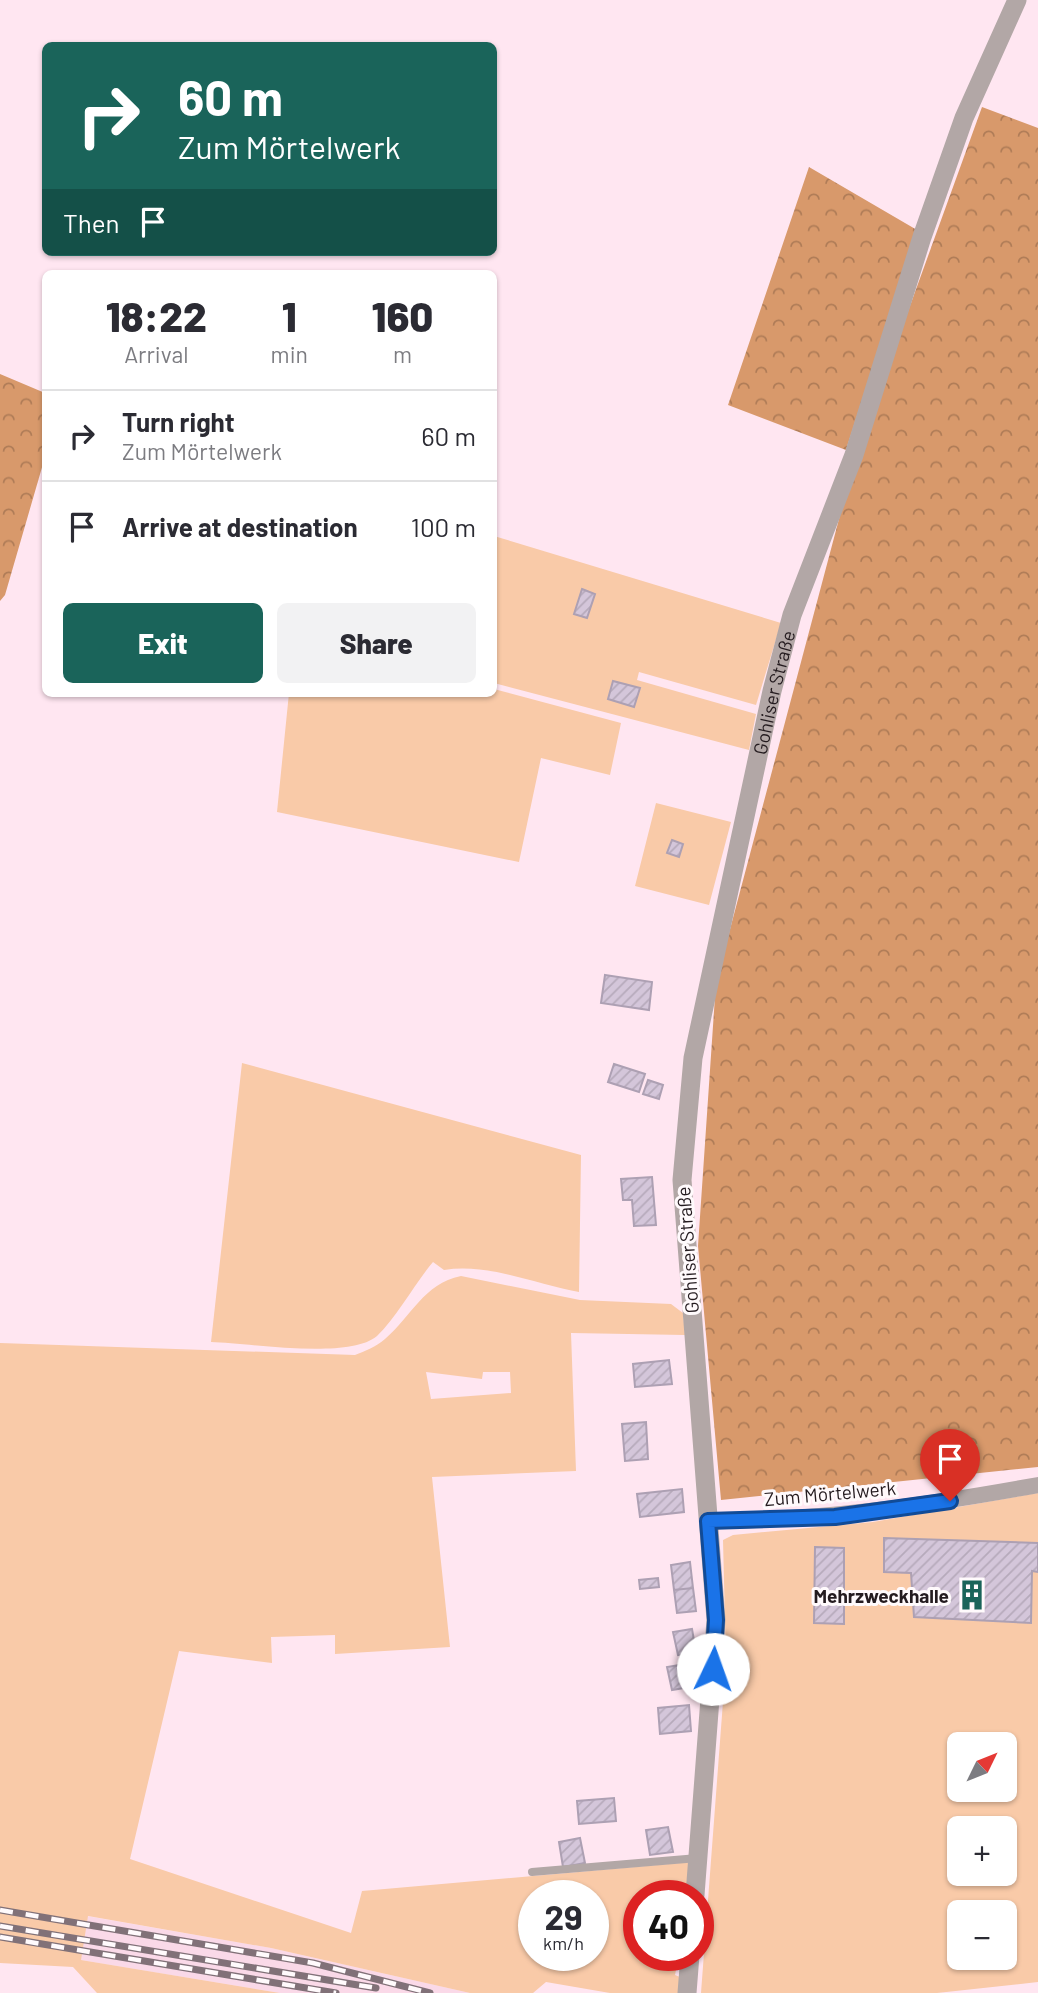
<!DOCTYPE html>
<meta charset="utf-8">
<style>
:root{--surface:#fff;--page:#f2f2f3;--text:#2b2b33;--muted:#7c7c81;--line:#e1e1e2;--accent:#1a645a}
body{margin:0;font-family:Barlow,sans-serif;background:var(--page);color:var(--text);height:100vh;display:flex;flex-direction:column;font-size:26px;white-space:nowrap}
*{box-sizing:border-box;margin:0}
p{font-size:23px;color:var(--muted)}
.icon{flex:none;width:38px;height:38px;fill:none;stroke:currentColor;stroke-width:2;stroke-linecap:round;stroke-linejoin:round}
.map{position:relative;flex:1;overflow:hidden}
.details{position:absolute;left:42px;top:270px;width:455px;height:427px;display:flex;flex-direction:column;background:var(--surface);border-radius:10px;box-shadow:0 2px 5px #0004}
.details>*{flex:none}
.hud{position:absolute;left:42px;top:42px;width:455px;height:214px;border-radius:10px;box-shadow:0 2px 5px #0004;background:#1a645a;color:#fff;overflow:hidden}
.needle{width:46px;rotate:47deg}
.fabs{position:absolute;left:947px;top:1732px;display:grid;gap:14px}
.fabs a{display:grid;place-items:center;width:70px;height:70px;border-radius:10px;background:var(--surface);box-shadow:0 2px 5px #0004;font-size:35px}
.speed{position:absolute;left:518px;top:1880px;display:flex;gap:14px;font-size:35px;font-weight:700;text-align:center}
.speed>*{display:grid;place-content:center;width:91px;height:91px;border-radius:50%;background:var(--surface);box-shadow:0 2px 5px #0004;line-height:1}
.speed small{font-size:18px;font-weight:400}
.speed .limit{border:10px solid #d22;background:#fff;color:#111}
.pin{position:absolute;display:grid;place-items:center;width:60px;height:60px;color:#fff;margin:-72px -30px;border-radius:50% 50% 50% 0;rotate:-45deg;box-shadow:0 0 7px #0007}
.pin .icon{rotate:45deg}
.me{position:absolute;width:77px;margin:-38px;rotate:3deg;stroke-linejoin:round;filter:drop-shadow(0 0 5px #0008)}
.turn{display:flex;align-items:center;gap:24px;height:147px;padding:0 21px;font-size:32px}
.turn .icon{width:91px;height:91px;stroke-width:2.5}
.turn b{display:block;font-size:49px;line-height:60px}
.then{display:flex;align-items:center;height:66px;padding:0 21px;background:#0003;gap:14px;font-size:26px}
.eta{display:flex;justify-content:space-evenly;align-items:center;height:119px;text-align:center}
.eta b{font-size:42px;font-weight:800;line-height:49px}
.cta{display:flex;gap:14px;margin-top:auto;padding:14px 21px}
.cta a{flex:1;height:80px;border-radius:10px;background:var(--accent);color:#fff;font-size:28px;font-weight:800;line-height:80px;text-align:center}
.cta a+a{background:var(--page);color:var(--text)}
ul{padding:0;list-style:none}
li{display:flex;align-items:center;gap:21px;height:91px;padding:0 21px;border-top:2px solid var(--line)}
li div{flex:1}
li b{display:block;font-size:26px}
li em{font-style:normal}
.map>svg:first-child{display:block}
.built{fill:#fad9e8}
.green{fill:#f9caa8;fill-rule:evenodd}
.forest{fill:url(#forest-crowns)}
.building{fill:url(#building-hatch);stroke:#ada0b3;stroke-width:2}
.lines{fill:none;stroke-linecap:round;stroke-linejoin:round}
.service{stroke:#b2a7a6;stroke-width:8}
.minor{stroke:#b2a7a6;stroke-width:16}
.tertiary{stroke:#b2a7a6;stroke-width:19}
.rail-casing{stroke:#817178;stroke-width:7}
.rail{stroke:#fffafc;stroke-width:4.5;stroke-dasharray:13;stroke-linecap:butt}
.route-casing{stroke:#114b97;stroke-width:18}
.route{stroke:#1a73e8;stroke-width:12}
.labels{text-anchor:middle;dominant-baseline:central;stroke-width:6;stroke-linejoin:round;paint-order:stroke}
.street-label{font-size:19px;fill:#241b1f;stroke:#fffafc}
.poi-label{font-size:19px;font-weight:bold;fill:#241b1f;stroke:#fffafc;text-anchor:end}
</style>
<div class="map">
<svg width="1038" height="1993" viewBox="0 0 1038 1993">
<defs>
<pattern id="forest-crowns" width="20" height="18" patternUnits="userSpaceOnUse" patternTransform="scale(1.75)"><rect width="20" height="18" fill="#d8996b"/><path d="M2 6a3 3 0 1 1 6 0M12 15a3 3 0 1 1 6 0" fill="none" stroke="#af7c57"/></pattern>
<pattern id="building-hatch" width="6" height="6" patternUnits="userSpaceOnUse" patternTransform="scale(1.75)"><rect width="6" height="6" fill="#d4c6da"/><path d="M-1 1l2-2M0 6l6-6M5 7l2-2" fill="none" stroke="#b6aabb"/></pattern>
</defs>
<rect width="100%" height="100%" fill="#ffe6f1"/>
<!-- built -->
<path class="built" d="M0,1901L271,1948L470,1993H280L81,1960Z"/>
<!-- green -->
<path class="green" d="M494,536L781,623L756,705L639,672L637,680L756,714L749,750L494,683Z
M494,689L621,723L610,775L541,758L519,862L277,812L289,693H494Z
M656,803L731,822L709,905L635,886Z
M242,1063L581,1155L579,1292C535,1284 489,1263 444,1270L433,1262C415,1283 397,1317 377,1336C349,1360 250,1343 211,1342Z
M461,1276L580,1300L671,1304L683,1313L685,1335L571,1333L576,1471L432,1477L450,1647L335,1654V1635L271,1637L272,1663L179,1651L130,1859L351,1933L362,1891L691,1862L687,1895H639V1955H679L675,1975L680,1977L678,1993H610L546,1982L533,1993H470L271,1948L88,1916L81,1960L280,1993H97L73,1967L0,1963V1343L355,1355C365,1351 376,1347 385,1339C412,1316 423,1284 461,1276ZM483,1372H510L511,1393L431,1399L426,1372L482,1379ZM534,1895H593V1955H534Z
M1038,1493V1982L937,1993H701L726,1662L723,1540L733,1535L873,1522ZM959,1745H1004V1790H959ZM959,1829H1004V1874H959ZM959,1913H1004V1958H959Z"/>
<!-- forest -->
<path class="forest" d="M982,107L1038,128V1467L721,1500L698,1246L716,982L856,455Z
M809,167L917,230L846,450L728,405Z
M0,374L45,393V457L5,595L0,601Z"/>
<!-- building -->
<path class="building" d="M582,589L595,594L587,618L574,614Z
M613,681L640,688L634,707L608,699Z
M672,840L683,844L679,857L667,853Z
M605,975L652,982L649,1010L601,1003Z
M614,1064L645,1074L639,1092L608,1082Z
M648,1080L663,1085L659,1099L643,1094Z
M652,1177L656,1225L634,1226L632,1200H623L621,1179Z
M669,1360L672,1384L635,1387L633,1364Z
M646,1422L648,1459L625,1461L622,1424Z
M682,1489L684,1512L640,1517L637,1494Z
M884,1538L1038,1543V1572L1032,1571L1031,1623L914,1617L911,1573L884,1572Z
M815,1547L844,1548V1624L814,1623Z
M690,1562L693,1588L674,1590L671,1565Z
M658,1578L659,1587L640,1589L639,1580Z
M693,1588L696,1611L677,1613L674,1590Z
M692,1629L696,1652L678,1655L673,1632Z
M686,1664L690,1687L672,1690L667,1667Z
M689,1705L691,1731L660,1734L658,1708Z
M614,1798L616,1821L579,1824L577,1801Z
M668,1827L673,1852L650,1855L646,1830Z
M580,1838L585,1863L563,1867L559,1842Z"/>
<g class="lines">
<!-- service -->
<path class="service" d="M532,1872L698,1858"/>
<!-- minor -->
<path class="minor" d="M708,1521C820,1521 928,1505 1038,1485"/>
<!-- tertiary -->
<g class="tertiary">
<path id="s1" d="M695,1895L716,1620L682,1180L693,1058L772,691L792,615L854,455L922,237L964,118L1017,0"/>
<path d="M687,1993L690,1955"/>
</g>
<!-- rail casing -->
<g class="rail-casing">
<path id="rail" d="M0,1910L313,1963L430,1993
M0,1926L376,1988
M0,1937L336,1993"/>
</g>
<!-- rail -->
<use href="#rail" class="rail"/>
</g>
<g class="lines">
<!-- route casing -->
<g class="route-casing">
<path id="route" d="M713,1669L716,1620L708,1521L835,1517L950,1501"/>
</g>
<!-- route -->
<use href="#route" class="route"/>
</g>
<!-- icons -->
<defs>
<g id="building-bare" transform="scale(2.415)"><path d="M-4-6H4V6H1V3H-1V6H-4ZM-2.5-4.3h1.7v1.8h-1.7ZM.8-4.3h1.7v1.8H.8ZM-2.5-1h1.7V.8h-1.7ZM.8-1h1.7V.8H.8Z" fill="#1a645a" stroke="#fffafc" stroke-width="2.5" paint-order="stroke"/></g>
</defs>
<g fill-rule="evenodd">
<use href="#building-bare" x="972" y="1595"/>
</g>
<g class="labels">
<!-- street labels -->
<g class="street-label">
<text stroke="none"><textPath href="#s1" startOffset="1214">Gohliser Straße</textPath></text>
<text transform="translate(687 1250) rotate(-94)">Gohliser Straße</text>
<text transform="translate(830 1493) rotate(-5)">Zum Mörtelwerk</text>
</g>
<!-- poi labels -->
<g class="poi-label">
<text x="949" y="1595">Mehrzweckhalle</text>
</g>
</g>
</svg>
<div class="fabs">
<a><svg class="needle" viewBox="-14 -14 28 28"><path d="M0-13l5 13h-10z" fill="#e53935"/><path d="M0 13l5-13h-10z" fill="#7c7c81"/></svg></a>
<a>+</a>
<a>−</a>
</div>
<div class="speed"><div>29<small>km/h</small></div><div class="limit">40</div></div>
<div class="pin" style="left:950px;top:1501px;background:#d93025"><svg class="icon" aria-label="arrive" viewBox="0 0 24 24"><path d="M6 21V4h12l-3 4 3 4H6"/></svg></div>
<svg class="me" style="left:713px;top:1669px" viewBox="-20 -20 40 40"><circle r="19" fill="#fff"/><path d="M0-13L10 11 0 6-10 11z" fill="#1a73e8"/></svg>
<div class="hud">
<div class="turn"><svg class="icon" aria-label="right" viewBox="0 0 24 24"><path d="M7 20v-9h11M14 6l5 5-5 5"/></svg><div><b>60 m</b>Zum Mörtelwerk</div></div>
<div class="then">Then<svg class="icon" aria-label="arrive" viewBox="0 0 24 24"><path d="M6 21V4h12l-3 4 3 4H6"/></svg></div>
</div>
<section class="details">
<div class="eta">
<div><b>18:22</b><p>Arrival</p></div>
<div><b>1</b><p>min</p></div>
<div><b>160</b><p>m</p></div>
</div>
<ul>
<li><svg class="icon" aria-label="right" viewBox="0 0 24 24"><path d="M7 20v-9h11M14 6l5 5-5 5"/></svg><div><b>Turn right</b><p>Zum Mörtelwerk</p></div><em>60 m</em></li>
<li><svg class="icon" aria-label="arrive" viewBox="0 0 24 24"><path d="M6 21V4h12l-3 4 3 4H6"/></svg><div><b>Arrive at destination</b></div><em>100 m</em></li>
</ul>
<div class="cta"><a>Exit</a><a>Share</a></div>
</section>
</div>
